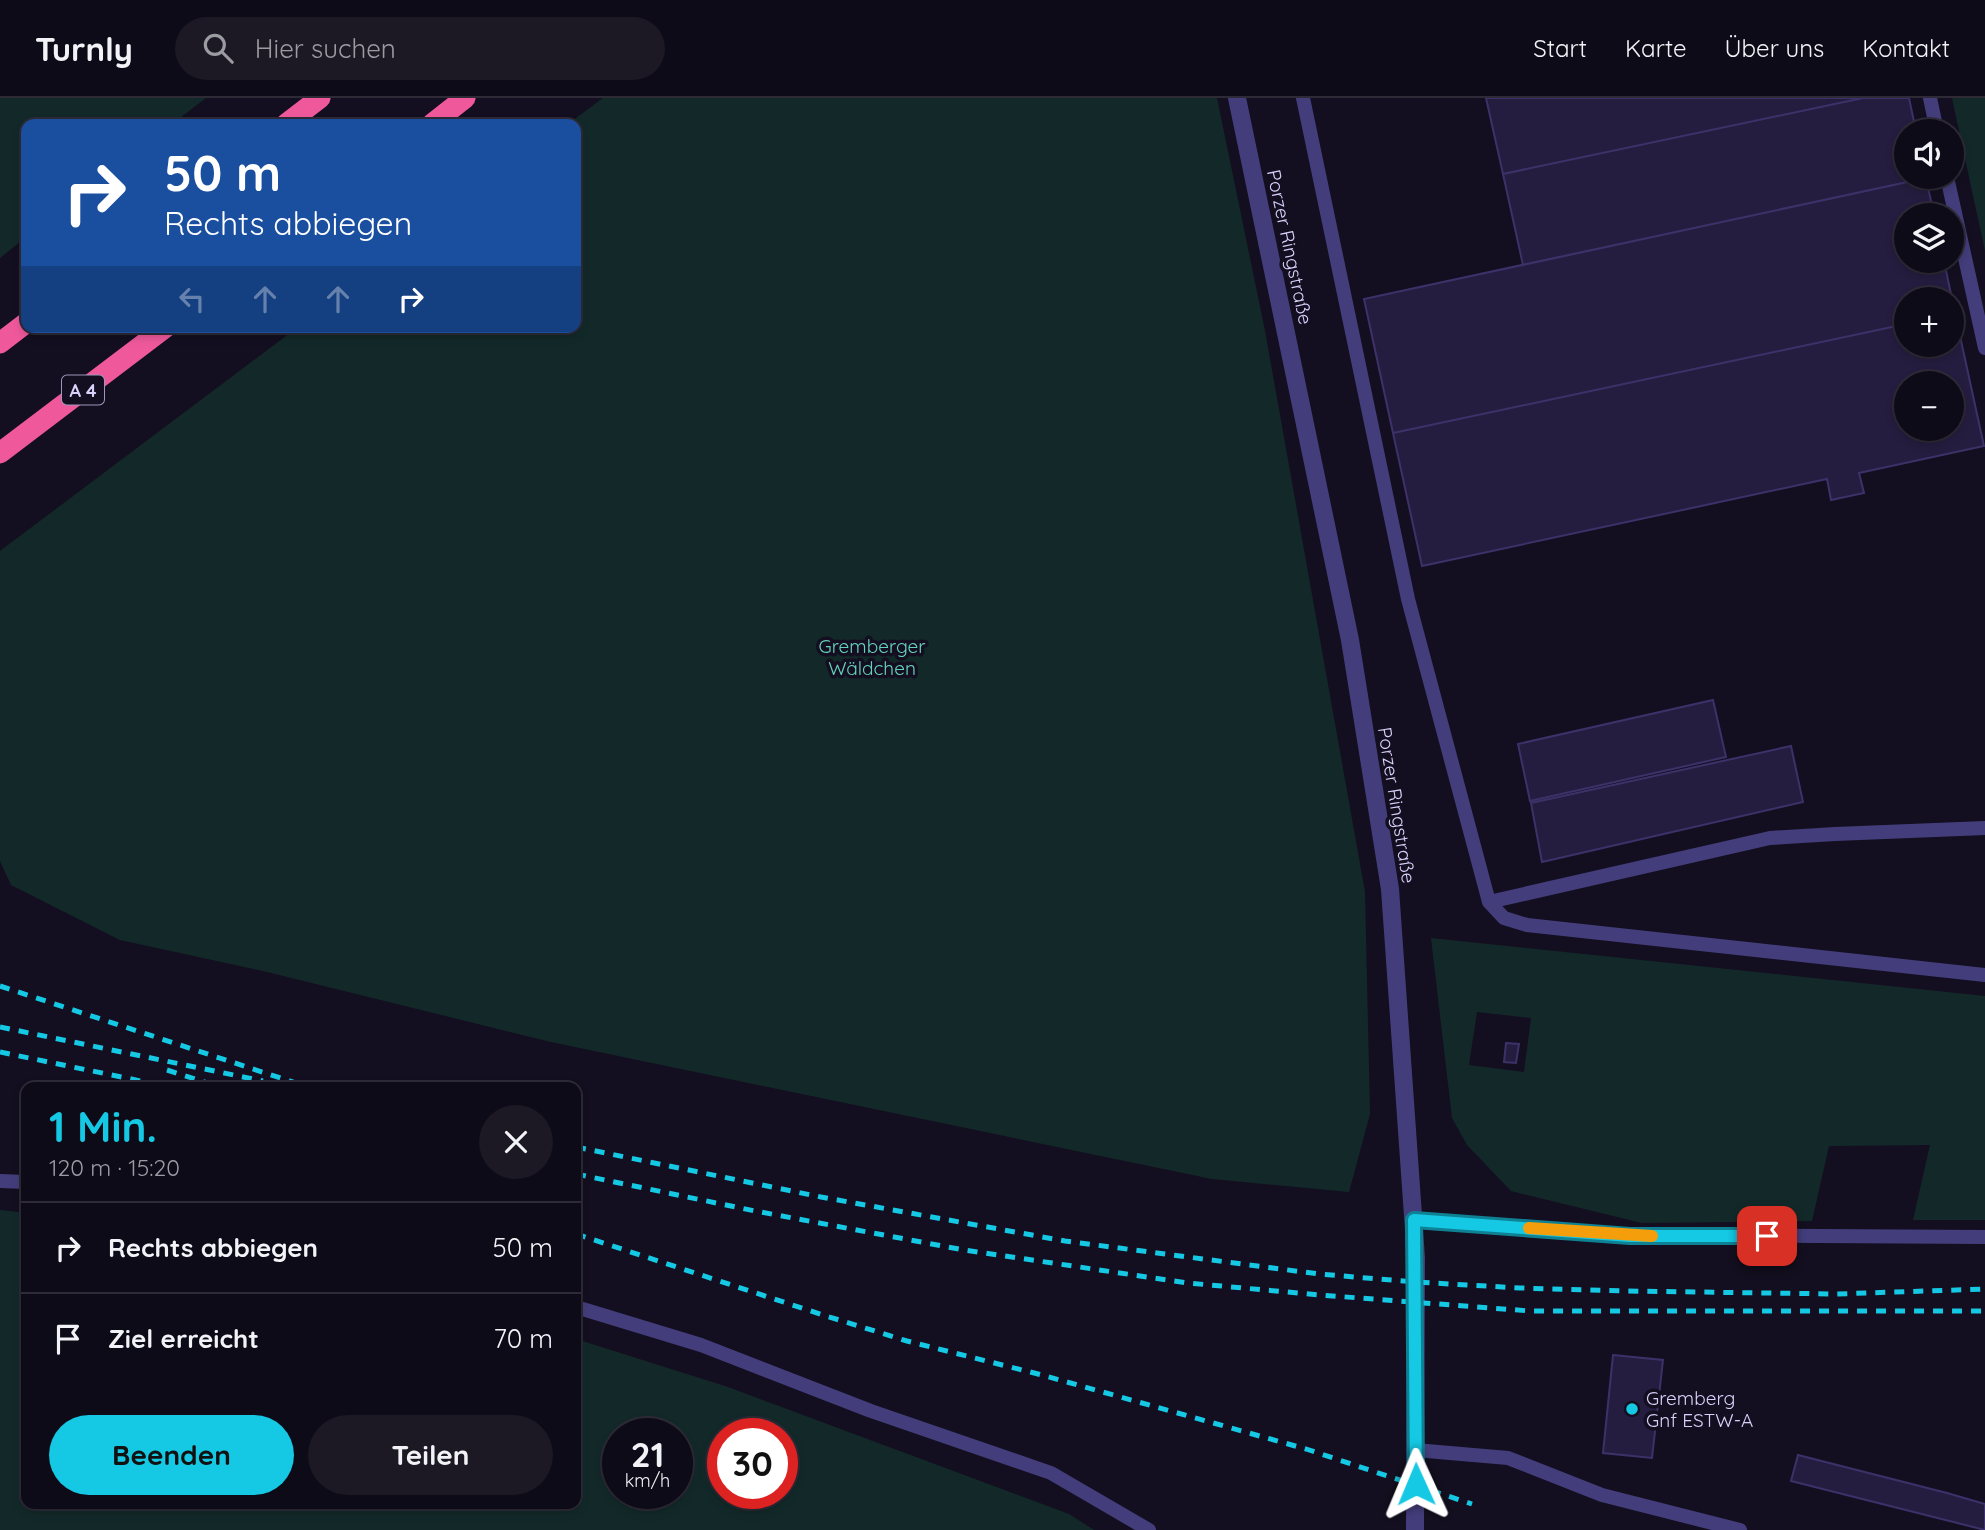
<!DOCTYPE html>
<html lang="de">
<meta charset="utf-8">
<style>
:root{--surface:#0e0b18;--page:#1c1925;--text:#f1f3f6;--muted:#9b9ba2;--line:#2e2b37;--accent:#15c8e4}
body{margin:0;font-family:Quicksand,sans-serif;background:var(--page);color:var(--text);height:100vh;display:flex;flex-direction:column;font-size:26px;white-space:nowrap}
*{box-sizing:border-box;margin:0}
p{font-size:23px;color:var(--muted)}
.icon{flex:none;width:38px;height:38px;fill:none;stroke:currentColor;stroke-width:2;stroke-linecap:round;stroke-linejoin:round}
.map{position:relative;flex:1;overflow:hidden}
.details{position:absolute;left:21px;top:984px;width:560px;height:427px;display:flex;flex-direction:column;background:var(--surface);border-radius:14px;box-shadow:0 4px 10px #0003,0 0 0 2px var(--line)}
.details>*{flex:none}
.guide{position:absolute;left:21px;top:21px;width:560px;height:214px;border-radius:14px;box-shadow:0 4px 10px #0003,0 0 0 2px var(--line);background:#1a4fa0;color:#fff;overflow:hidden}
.tools{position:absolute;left:1894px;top:21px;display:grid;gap:14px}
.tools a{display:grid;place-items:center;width:70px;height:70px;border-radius:50%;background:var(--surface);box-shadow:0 4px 10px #0003,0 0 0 2px var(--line);font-size:35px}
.speed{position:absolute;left:602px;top:1320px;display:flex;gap:14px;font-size:35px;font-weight:700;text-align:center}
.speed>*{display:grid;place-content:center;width:91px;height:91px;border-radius:50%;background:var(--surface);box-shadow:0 4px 10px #0003,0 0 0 2px var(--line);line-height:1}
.speed small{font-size:18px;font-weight:400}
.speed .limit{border:10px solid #d22;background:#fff;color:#111}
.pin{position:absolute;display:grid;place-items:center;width:60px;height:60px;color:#fff;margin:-30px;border-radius:14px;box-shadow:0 4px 10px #0006}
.me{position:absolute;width:77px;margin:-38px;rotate:359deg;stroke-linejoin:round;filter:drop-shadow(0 0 5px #0008)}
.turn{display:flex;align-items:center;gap:24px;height:147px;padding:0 28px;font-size:32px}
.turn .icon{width:91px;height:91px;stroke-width:2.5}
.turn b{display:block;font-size:49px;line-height:60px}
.lanes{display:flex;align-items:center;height:66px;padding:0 28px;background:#0003;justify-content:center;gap:35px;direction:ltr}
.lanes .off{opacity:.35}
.round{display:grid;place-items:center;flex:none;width:74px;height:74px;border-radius:37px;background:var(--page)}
.summary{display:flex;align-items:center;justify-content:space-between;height:119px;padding:0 28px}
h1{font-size:42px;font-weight:700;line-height:52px;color:var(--accent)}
.action{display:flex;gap:14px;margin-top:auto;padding:14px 28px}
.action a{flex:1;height:80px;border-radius:42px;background:var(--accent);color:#111;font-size:28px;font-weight:700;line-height:80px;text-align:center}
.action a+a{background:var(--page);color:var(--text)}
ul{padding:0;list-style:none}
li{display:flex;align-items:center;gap:21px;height:91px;padding:0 28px;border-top:2px solid var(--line)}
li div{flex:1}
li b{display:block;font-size:26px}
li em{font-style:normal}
header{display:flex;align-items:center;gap:42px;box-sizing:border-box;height:98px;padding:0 35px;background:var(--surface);border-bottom:2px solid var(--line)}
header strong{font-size:33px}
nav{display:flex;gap:38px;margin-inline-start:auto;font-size:24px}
.search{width:490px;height:63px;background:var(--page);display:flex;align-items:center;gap:18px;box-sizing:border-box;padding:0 24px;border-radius:38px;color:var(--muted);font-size:26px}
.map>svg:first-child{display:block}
.green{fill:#132929;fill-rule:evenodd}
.building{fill:#251d3f;stroke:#3e3169;stroke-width:2;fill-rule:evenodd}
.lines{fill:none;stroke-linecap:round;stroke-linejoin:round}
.lane{stroke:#433e7b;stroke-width:14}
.street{stroke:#433e7b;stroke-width:18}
.highway{stroke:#ef599c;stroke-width:21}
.rail{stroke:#15c8e4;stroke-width:5;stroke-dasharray:10 9;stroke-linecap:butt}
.route-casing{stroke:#0e8294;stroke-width:18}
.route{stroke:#15c8e4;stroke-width:12}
.slow{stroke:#f59e0b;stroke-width:12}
.poi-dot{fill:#15c8e4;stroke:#130f20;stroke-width:2.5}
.labels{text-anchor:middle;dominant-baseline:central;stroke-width:7;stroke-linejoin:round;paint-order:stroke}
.shield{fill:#130f20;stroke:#9d98b9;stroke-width:2}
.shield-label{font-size:18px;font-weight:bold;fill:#d8d2fb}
.street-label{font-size:19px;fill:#d8d2fb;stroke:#130f20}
.park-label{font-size:19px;fill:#66d4bc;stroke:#130f20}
.poi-label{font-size:19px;fill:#d8d2fb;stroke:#130f20;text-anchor:start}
</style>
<header>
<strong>Turnly</strong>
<div class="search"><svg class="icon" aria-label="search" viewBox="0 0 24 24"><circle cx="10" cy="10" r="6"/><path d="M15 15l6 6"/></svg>Hier suchen</div>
<nav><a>Start</a><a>Karte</a><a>Über uns</a><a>Kontakt</a></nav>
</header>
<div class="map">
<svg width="1985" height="1432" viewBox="0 0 1985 1432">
<rect width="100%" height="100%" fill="#130f20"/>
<!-- green -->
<path class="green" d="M0,0H206L172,26H26V139L0,160Z
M603,0H1217L1265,233L1365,794L1370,1016L1349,1094L1212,1081L551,944L263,873L120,842L11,787L0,763V453L298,229H576V26H568Z
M1952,0H1985V153Z
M1431,840L1985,898V1122H1913L1930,1047L1829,1048L1812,1123L1642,1125L1511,1093L1467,1047L1452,1020ZM1477,914L1531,920L1524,974L1469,967Z
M0,1112L26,1115V1405H576V1241L728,1289L1069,1416L1094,1432H0ZM618,1335H677V1395H618ZM723,1335H782V1395H723Z"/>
<!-- building -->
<path class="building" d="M1486,0H1863L1503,76Z
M1863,0H1909L1916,33H1906V79L1926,80L1523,167L1503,76Z
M1926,80L1934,117H1906V163H1944L1955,215L1951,216V201H1906V226L1393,335L1364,201Z
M1955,215L1984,348L1859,375L1864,395L1831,402L1827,381L1422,468L1393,335L1906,226V247H1951V216ZM1906,285H1951V331H1906Z
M1713,602L1726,659L1530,703L1518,646Z
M1791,648L1803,704L1542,764L1531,705Z
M1506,945L1519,946L1516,965L1504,964Z
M1613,1257L1663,1262L1652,1360L1603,1355Z
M1798,1357L1947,1395L1985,1406V1432L1791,1383Z"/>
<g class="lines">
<!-- lane -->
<path class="lane" d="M1303,0L1408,501L1489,804L1504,820L1527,827L1985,877
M1930,0L1937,33
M1947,79L1985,250
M1489,804L1770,740L1835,736L1985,730
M0,1083L26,1084
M1414,1122L1630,1137L1985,1139
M576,1209L701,1247L871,1313L1051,1375L1149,1432
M1415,1352L1508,1360L1602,1397L1740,1432"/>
<!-- street -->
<path class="street" d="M1237,0L1350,542L1390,791L1416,1160L1415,1432"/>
<!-- highway -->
<path class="highway" d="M286,26L320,0
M432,26L465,0
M0,245L26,225
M0,355L166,229"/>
<!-- rail -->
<path class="rail" d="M0,888L308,989
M0,929L263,983
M0,954L170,989
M167,972L220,989
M576,1049L821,1099L1065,1143L1319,1176L1415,1184L1520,1190L1626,1193L1837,1196L1985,1191
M576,1076L755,1113L964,1152L1188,1185L1320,1197L1530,1213H1985
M576,1136L823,1217L907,1243L1042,1277L1306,1351L1472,1406"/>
</g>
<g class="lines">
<!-- route casing -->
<g class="route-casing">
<path id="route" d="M1416,1386L1414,1122L1630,1138H1767"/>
</g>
<!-- route -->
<use href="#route" class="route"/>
<!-- slow -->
<path class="slow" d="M1529,1130L1652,1138"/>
</g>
<!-- markers -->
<circle class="poi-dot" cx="1632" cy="1311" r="7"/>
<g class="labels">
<!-- shield labels -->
<rect class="shield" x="62" y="277.5" width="42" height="29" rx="5"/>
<g class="shield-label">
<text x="83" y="292">A 4</text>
</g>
<!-- street labels -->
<g class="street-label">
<text transform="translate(1290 149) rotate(78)">Porzer Ringstraße</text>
<text transform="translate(1397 707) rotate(81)">Porzer Ringstraße</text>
</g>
<!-- park labels -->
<g class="park-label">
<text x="872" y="548">Gremberger<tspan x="872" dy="22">Wäldchen</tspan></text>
</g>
<!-- poi labels -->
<g class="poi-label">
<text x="1646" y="1300">Gremberg<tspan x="1646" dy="22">Gnf ESTW-A</tspan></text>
</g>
</g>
</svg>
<div class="tools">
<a><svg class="icon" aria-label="sound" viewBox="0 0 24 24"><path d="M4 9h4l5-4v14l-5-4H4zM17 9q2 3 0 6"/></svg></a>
<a><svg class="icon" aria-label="layers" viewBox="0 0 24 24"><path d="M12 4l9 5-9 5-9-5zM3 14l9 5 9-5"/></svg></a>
<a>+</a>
<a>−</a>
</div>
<div class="speed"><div>21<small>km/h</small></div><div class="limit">30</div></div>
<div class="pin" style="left:1767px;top:1138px;background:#d93025"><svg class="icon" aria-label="arrive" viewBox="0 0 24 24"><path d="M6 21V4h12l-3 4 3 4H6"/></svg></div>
<svg class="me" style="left:1416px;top:1386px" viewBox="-20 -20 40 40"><path d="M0-17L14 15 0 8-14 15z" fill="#15c8e4" stroke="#fff" stroke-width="4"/></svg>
<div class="guide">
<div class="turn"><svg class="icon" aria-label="right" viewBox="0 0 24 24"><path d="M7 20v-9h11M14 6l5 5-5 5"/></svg><div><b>50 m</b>Rechts abbiegen</div></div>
<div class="lanes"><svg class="icon off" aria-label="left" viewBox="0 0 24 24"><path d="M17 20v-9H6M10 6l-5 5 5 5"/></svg><svg class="icon off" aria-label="ahead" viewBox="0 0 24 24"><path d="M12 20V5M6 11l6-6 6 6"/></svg><svg class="icon off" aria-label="ahead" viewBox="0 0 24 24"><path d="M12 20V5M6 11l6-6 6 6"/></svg><svg class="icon" aria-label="right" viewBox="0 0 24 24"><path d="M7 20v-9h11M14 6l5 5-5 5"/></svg></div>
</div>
<section class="details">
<div class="summary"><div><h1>1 Min.</h1><p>120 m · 15:20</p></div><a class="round"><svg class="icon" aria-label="close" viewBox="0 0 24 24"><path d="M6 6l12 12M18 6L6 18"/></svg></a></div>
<ul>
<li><svg class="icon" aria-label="right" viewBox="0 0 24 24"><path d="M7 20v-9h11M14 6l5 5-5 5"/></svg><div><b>Rechts abbiegen</b></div><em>50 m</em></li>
<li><svg class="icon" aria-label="arrive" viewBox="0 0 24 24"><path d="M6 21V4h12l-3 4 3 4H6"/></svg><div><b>Ziel erreicht</b></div><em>70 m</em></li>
</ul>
<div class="action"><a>Beenden</a><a>Teilen</a></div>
</section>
</div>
